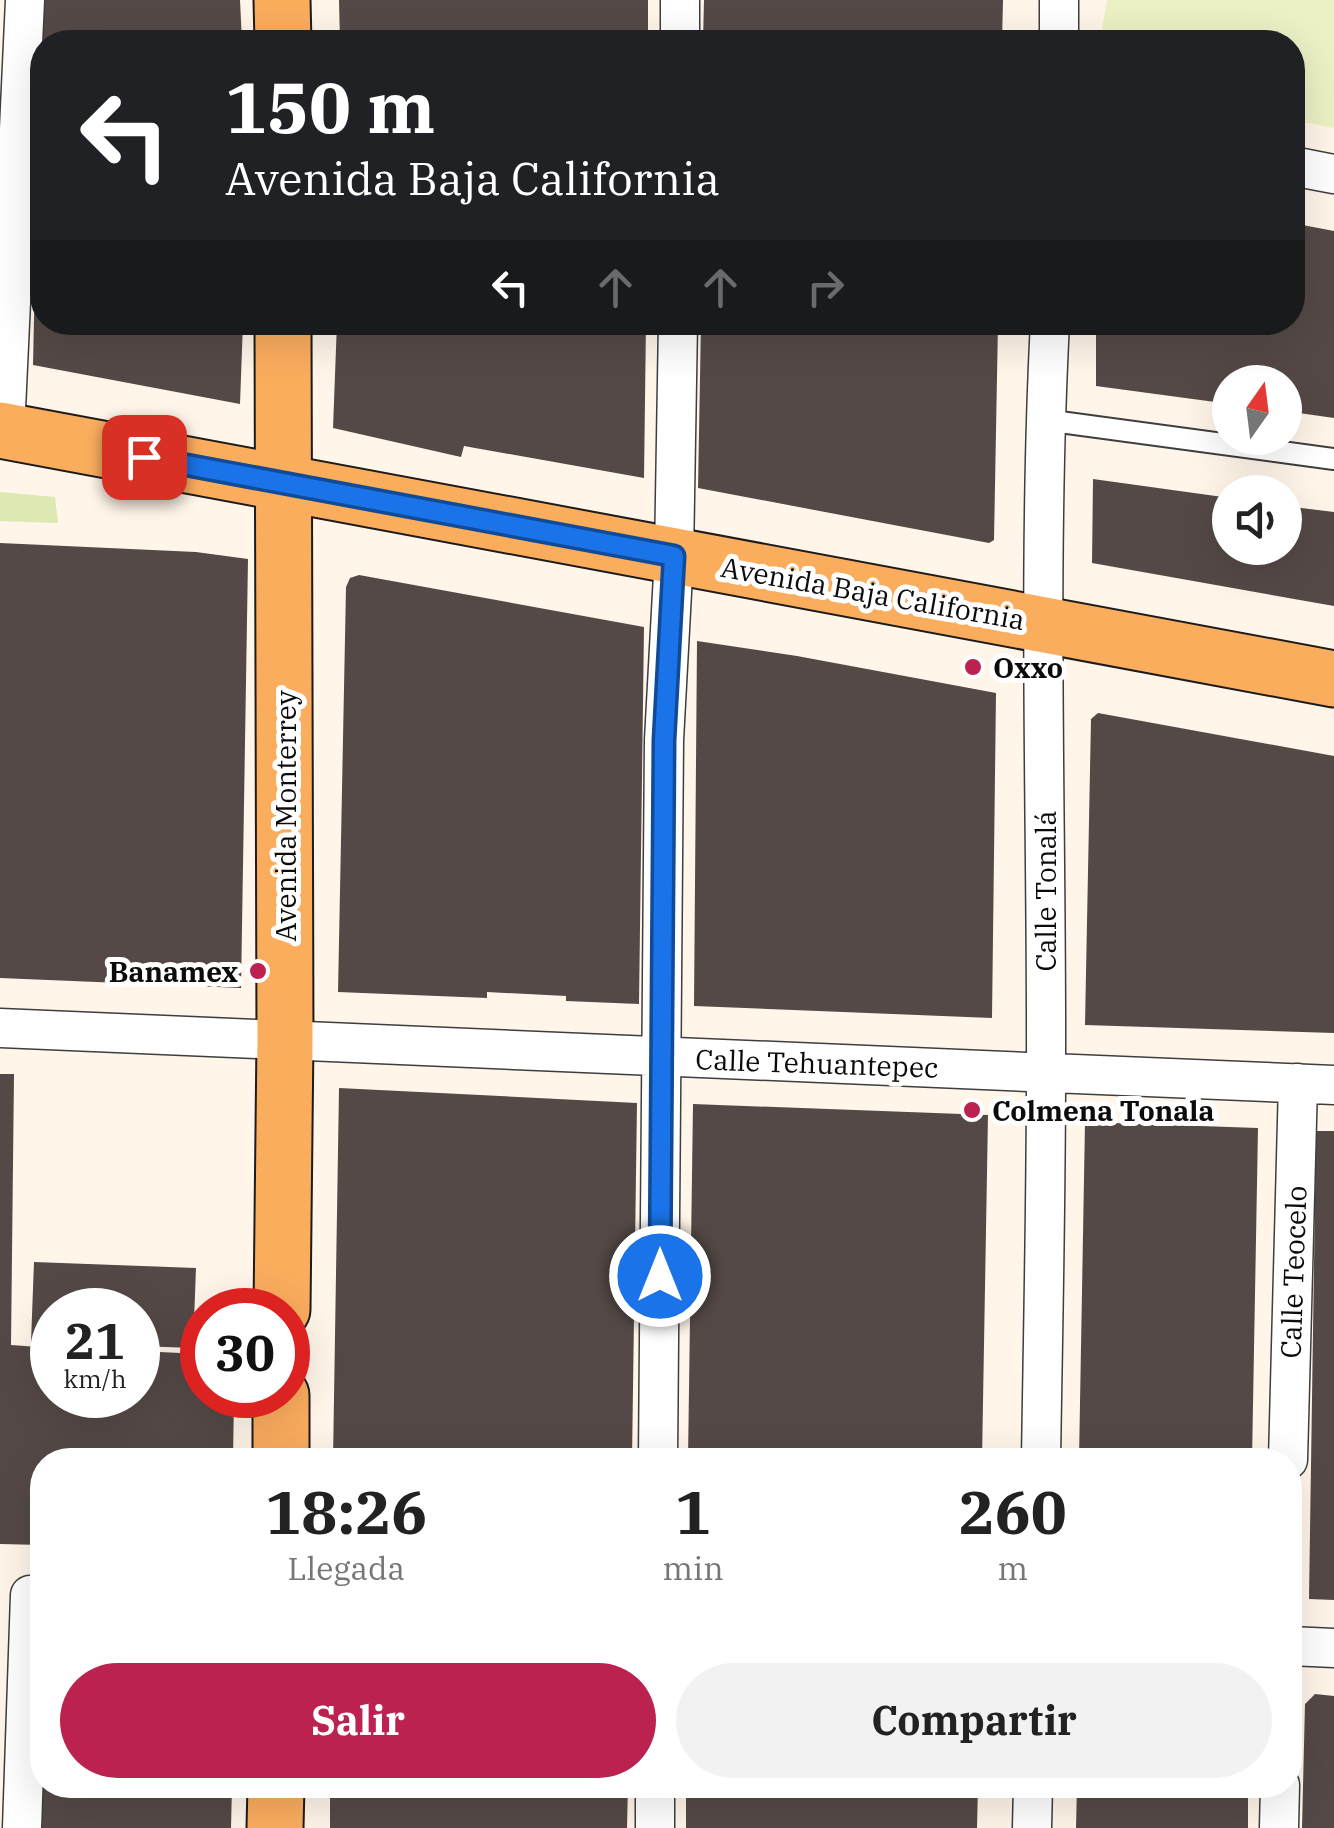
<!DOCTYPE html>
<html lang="es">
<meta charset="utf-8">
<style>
:root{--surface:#fff;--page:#f2f2f2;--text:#222;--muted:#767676;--accent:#bc2250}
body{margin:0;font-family:"IBM Plex Serif",serif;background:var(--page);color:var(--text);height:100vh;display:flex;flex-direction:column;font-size:38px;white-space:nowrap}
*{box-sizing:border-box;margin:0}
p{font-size:32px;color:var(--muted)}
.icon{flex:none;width:55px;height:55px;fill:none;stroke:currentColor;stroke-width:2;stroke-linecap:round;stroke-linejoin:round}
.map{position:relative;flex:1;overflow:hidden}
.side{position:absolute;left:30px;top:1448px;width:1272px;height:350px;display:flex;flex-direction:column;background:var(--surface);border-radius:40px;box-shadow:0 10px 40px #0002}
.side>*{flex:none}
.banner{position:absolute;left:30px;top:30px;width:1275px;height:305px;border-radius:40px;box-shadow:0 10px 40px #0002;background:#202124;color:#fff;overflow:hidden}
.needle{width:65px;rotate:14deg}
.fabs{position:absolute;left:1212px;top:365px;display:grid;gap:20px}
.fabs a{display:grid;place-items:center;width:90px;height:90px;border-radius:50%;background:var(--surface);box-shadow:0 10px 40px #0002;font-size:50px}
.speed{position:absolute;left:30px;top:1288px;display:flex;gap:20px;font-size:50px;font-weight:700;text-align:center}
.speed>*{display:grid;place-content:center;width:130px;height:130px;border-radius:50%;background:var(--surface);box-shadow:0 10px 40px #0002;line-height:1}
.speed small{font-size:25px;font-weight:400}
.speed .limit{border:15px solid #d22;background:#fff;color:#111}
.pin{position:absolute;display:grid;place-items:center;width:85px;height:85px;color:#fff;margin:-42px;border-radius:20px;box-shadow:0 5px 15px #0006}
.me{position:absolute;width:110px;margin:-55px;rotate:0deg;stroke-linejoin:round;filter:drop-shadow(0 0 8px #0008)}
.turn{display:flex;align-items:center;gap:35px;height:210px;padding:0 30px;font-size:45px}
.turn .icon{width:130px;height:130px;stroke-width:2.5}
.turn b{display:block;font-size:70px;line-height:85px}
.lanes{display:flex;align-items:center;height:95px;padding:0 30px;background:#0003;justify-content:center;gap:50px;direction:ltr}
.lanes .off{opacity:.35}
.eta{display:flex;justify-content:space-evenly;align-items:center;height:170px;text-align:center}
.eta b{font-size:60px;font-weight:700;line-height:70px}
.primary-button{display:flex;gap:20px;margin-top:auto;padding:20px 30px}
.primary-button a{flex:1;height:115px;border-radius:60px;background:var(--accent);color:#fff;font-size:40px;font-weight:700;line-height:115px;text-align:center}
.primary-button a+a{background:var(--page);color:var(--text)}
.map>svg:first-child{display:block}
.green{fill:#dde9b3}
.pitch{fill:#ecf0c5}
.building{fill:#544947}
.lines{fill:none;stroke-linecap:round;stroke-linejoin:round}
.service-casing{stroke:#3e3e3e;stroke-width:24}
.minor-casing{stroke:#3e3e3e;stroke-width:41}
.primary-casing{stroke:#1c1c1c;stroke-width:59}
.service{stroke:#fff;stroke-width:20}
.minor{stroke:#fff;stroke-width:38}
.primary{stroke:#fbad5e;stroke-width:55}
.route-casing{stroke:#114b97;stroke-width:25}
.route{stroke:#1a73e8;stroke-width:18}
.poi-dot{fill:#bc2250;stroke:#fff;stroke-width:4}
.labels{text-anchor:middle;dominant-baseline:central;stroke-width:10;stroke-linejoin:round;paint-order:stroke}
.street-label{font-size:28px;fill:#0b0b0b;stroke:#fff}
.poi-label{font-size:28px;font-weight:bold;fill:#0b0b0b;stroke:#fff;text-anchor:start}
</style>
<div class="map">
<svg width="1334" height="1828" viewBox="0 0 1334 1828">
<rect width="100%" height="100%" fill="#fff5e9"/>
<!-- green -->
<path class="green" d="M0,492L55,497L58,523L0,521Z"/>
<!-- pitch -->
<path class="pitch" d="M1107,0H1334V128L1293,120L1292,42H1100Z"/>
<!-- building -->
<path class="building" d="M41,0H240L242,42H40Z
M339,0H648V42H340Z
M704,0H1003L1002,42H703Z
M39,88H42V322H243L240,404L33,365Z
M1292,223L1334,231V418L1285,411V382H1230V404L1096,386V322H1292Z
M337,322H646L644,478L464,446L461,457L333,428Z
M701,322H998L994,540L989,543L698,488Z
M1093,479L1230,498V548H1285V506L1334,512V606L1092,563Z
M0,543L196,552L248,559L241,988L0,978Z
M359,575L644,627L639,1004L566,1001V996L487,992V998L338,992L346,587L350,578Z
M697,641L797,656L996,693L992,1018L694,1006Z
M1098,713L1334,756V1033L1085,1025L1091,719Z
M0,1074H14L11,1345L52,1348V1395H138V1351L202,1354V1395H234L233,1460H42V1545L0,1544Z
M339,1088L637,1103L632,1460H333Z
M693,1104L988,1115L982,1460H688Z
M1085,1122L1258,1128L1252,1460H1079Z
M1316,1131H1334V1600L1309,1599Z
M34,1262L196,1268L193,1348L138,1346V1310H52V1343L31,1342Z
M1315,1694L1334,1696V1828H1302L1305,1704Z
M25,1779L42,1780V1785H232L231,1828H23Z
M330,1785H628L627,1828H330Z
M686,1785H978L977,1828H686Z
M1077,1785H1248V1828H1076Z"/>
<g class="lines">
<!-- service casing -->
<g class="service-casing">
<path id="service" d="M1045,420L1334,459"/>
</g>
<!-- minor casing -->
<g class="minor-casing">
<path id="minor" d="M1059,0V42
M680,42V0
M1292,166L1334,174
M5,431L25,0
M0,1028L1334,1085
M658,1460L664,740L674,556L678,322
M1041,1460C1043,1331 1046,1202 1046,1073C1047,823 1037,573 1050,322
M1288,1460L1298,1083
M1290,1646L1334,1648
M22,1828L30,1595
M655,1828V1785
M1032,1828L1033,1785
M1279,1828L1280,1785"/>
</g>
<!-- primary casing -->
<g class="primary-casing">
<path id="primary" d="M282,0L283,42
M0,430L1334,679
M282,1310L285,1039L283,322
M281,1460V1395
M275,1828L276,1785"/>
</g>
<!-- service -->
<use href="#service" class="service"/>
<!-- minor -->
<use href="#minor" class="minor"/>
<!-- primary -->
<use href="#primary" class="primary"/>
</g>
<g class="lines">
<!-- route casing -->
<g class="route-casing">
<path id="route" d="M144,457L674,556L664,740L660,1276"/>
</g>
<!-- route -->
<use href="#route" class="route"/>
</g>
<!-- markers -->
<g class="poi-dot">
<circle cx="973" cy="667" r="10"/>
<circle cx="258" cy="971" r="10"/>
<circle cx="972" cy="1110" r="10"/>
</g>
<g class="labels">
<!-- street labels -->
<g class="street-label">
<text transform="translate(873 593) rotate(10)">Avenida Baja California</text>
<text transform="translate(285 816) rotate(-90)">Avenida Monterrey</text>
<text transform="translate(1045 891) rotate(-90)">Calle Tonalá</text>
<text transform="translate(817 1063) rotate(2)">Calle Tehuantepec</text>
<text transform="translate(1293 1272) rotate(-88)">Calle Teocelo</text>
</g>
<!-- poi labels -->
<g class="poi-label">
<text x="993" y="667">Oxxo</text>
<text x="238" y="971" text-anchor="end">Banamex</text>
<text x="992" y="1110">Colmena Tonala</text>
</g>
</g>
</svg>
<div class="fabs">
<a><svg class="needle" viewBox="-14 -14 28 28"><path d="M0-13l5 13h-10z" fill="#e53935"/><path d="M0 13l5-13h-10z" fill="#767676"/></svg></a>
<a><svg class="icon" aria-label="sound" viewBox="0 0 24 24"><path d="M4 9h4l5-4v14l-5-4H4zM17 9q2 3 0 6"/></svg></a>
</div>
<div class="speed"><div>21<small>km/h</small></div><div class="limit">30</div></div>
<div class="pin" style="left:144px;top:457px;background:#d93025"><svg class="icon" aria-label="arrive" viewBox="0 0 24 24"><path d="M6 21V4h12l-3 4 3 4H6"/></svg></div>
<svg class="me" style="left:660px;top:1276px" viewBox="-20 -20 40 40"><circle r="17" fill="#1a73e8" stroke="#fff" stroke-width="3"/><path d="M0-11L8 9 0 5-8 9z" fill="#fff"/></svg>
<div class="banner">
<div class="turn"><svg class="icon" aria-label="left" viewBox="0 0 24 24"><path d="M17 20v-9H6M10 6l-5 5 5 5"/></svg><div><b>150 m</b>Avenida Baja California</div></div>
<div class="lanes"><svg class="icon" aria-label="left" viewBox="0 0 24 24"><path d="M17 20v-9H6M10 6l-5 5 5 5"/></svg><svg class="icon off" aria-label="ahead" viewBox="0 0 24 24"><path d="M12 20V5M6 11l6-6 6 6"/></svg><svg class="icon off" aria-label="ahead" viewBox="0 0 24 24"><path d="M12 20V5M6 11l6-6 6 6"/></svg><svg class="icon off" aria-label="right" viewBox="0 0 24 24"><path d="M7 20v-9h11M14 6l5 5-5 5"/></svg></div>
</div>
<section class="side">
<div class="eta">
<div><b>18:26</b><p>Llegada</p></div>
<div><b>1</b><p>min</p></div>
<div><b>260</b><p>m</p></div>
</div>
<div class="primary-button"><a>Salir</a><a>Compartir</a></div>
</section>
</div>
